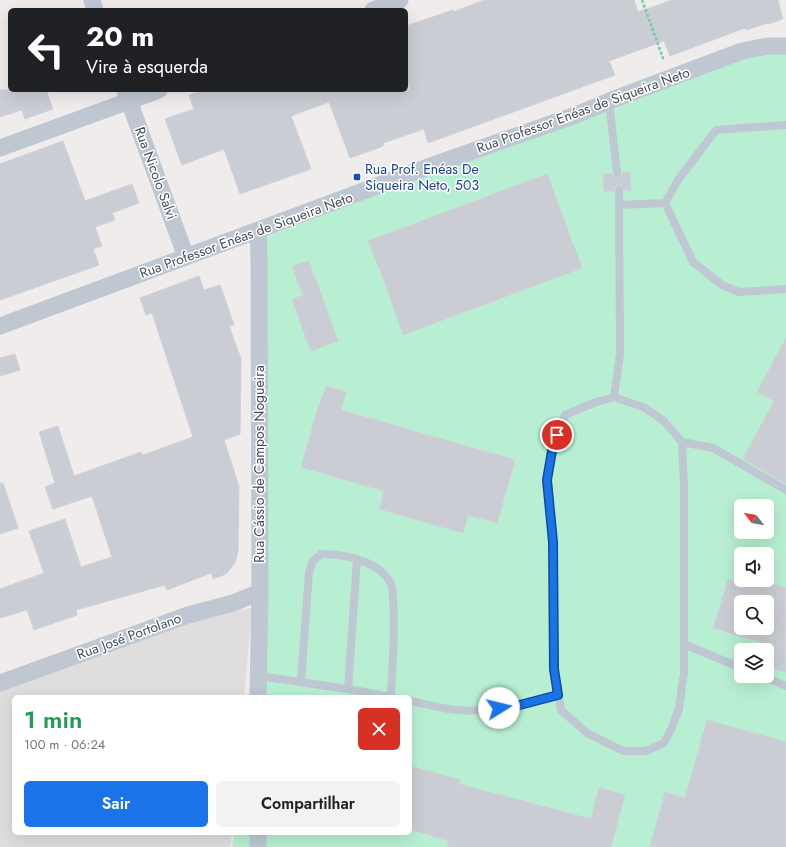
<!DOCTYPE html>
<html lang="pt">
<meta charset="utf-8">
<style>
:root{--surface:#fff;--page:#f2f2f2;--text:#202124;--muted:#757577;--accent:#1a73e8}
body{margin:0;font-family:Jost,sans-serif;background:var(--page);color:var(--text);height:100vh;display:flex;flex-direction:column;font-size:15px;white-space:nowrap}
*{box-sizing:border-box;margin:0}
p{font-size:13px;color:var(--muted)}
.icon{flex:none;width:22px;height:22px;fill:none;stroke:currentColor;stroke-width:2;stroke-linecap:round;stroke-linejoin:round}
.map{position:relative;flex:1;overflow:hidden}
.drawer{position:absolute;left:12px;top:695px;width:400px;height:140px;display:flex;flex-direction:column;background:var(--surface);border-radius:6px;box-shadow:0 4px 16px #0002}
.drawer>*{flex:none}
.banner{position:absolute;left:8px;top:8px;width:400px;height:84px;border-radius:6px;box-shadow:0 4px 16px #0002;background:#202124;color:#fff;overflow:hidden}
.needle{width:26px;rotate:301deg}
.controls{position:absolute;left:734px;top:499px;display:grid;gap:8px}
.controls a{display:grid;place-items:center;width:40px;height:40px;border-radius:6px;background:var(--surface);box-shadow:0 4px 16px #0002;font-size:20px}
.pin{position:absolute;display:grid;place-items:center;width:34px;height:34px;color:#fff;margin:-17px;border:2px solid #fff;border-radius:50%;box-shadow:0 1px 4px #0007}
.me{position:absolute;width:44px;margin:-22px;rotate:81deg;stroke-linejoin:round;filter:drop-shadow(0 0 3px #0008)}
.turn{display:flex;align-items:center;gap:14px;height:84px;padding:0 12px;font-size:18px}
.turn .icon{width:52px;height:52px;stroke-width:2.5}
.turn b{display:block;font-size:28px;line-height:34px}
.round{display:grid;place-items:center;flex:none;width:42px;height:42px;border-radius:6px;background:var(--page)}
.summary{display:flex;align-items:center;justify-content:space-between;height:68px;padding:0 12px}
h1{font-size:24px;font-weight:600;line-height:30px;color:#1e9e55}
.primary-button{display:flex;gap:8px;margin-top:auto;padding:8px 12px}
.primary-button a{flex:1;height:46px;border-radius:6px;background:var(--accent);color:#fff;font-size:16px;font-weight:600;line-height:46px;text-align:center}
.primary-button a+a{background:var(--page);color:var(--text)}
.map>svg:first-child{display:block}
.education{fill:#e0dddd}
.green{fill:#b8efd2;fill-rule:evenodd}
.building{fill:#cbcdd4;stroke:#cfd1d8;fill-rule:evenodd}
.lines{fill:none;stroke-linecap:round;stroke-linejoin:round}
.path{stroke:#6fcda7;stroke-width:2.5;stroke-dasharray:3 2;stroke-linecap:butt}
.service{stroke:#bec7d2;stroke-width:8}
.minor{stroke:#bec7d2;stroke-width:17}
.route-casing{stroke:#114b97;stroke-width:10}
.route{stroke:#1a73e8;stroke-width:7}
.transit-dot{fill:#1a4fb4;stroke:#fff;stroke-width:1.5}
.labels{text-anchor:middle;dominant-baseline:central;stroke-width:3;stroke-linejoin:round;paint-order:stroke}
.street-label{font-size:14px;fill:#444d59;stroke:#fff}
.transit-label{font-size:14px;fill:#164399;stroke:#fff;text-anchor:start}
</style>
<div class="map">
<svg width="786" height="847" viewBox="0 0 786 847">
<rect width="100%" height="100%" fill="#efeceb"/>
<!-- education -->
<path class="education" d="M252,608L244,697H14V833H232L230,847H0V688L195,615Z"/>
<!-- green -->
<path class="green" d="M786,47V847H260V833H410V697H261L266,237L670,79ZM741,506H767V532H741ZM741,554H767V580H741ZM741,602H767V628H741ZM741,650H767V676H741Z
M234,833H255L256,847H232Z"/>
<!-- building -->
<path class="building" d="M484,0H634L638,12L672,0H778L783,19L769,24L768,23L746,30L745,28L670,56L664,41L609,61L615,75L428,143L424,129L383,143L384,145L381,147L350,158L329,102L291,116L311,169L240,194L224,149L182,165L165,119L194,109L189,95L204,90H410L406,77V26L453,10V12Z
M0,90H46L53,109L25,119L22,110L0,117Z
M63,141L85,201L132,184L139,203L112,213L115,220L95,227L102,246L93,249L99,265L0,300V164Z
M630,172L631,190H624L622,185H619L614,187V191H604L603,174L612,173L613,177L617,178L621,177L622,173Z
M547,174L582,268L403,335L384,280L368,241Z
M309,261L338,341L311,351L292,299L303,295L292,266Z
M199,276L204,290L220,285L234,325L229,326L241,359L240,434L224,440L239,486L238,551L235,563L226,574L213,579L211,573L167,590L165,585L76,610L77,615L34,630L27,610L0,618V589L44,573L29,531L65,519L81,567L112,557L92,496L53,509L45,487L55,483L39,432L58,426L74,476L141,452L143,455L193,437L152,313L146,315L140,298Z
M786,338V484L743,459L774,401L757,392Z
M15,354L20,370L0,376V358Z
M326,386L346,392L341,410L515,460L497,523L468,515L463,533L379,509L384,491L301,467L319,404H320Z
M0,483H3L18,528L0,534Z
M728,580H758L786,588V672L767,666V644L713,628ZM741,602H767V628H741Z
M707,720L786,742V847H650L665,792L685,798Z
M410,766L461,780L459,784L591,819L599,788L625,795L611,847H447L449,841L410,829Z"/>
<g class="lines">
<!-- path -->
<path class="path" d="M642,0L664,61"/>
<!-- service -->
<path class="service" d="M609,101L617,173
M665,203L693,262L722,285L739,292L786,289
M665,203L678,180L716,130L786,125
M619,205L665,203
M614,397L645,408L664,421L682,442L684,485V672L679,709L672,727L664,743L646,751H623L587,733L561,710L554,669L553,542L547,480L553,445L565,415L596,402Z
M614,397L620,354L619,190
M682,442L713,448L786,490
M684,644L741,668
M259,676L348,689L391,697
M762,676L786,686
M301,682L309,572L313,561L321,554C344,554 380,561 391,584C393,588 393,594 393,599C396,631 392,664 391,697
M348,689L357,560
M410,701C426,704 442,709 458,710C492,713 526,703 558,695"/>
<!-- minor -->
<path class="minor" d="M92,0L95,10
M373,10L400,0
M125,90L186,257
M0,148L159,90
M258,230L259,257L260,592L258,697
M0,326L436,164L576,115L609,101L742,51L768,46H786
M0,683L188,615L233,603L260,592
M258,833V847"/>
</g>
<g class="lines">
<!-- route casing -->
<g class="route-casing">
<path id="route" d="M499,708L512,707L558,695L554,669L553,542L547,480L553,445L557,435"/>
</g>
<!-- route -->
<use href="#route" class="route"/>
</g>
<!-- markers -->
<rect class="transit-dot" x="353" y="173" width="8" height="8" rx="2"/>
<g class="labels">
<!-- street labels -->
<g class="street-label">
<text transform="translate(583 110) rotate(-20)">Rua Professor Enéas de Siqueira Neto</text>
<text transform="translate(156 173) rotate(70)">Rua Nicolo Salvi</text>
<text transform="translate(246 235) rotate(-20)">Rua Professor Enéas de Siqueira Neto</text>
<text transform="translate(259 464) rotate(-90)">Rua Cássio de Campos Nogueira</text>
<text transform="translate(129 636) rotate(-20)">Rua José Portolano</text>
</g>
<!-- transit labels -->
<g class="transit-label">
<text x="365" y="169">Rua Prof. Enéas De<tspan x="365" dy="16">Siqueira Neto, 503</tspan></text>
</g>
</g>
</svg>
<div class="controls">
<a><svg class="needle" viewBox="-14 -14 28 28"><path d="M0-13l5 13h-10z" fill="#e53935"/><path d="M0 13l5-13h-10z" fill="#757577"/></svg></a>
<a><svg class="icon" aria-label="sound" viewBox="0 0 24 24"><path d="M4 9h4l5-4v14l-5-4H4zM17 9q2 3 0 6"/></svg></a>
<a><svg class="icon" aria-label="search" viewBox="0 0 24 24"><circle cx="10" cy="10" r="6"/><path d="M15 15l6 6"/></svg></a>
<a><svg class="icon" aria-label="layers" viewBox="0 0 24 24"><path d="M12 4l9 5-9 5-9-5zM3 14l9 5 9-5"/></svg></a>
</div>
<div class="pin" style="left:557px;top:435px;background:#d93025"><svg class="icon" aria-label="arrive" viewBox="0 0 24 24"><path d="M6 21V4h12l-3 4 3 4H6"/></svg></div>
<svg class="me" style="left:499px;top:708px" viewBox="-20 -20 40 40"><circle r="19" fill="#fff"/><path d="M0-13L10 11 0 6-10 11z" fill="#1a73e8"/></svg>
<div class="banner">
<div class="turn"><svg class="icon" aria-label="left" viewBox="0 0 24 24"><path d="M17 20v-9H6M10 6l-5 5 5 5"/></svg><div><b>20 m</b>Vire à esquerda</div></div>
</div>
<section class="drawer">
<div class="summary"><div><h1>1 min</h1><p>100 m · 06:24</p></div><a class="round" style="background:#d93025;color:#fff"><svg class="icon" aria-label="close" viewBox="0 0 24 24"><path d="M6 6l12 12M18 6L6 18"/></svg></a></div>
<div class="primary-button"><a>Sair</a><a>Compartilhar</a></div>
</section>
</div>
